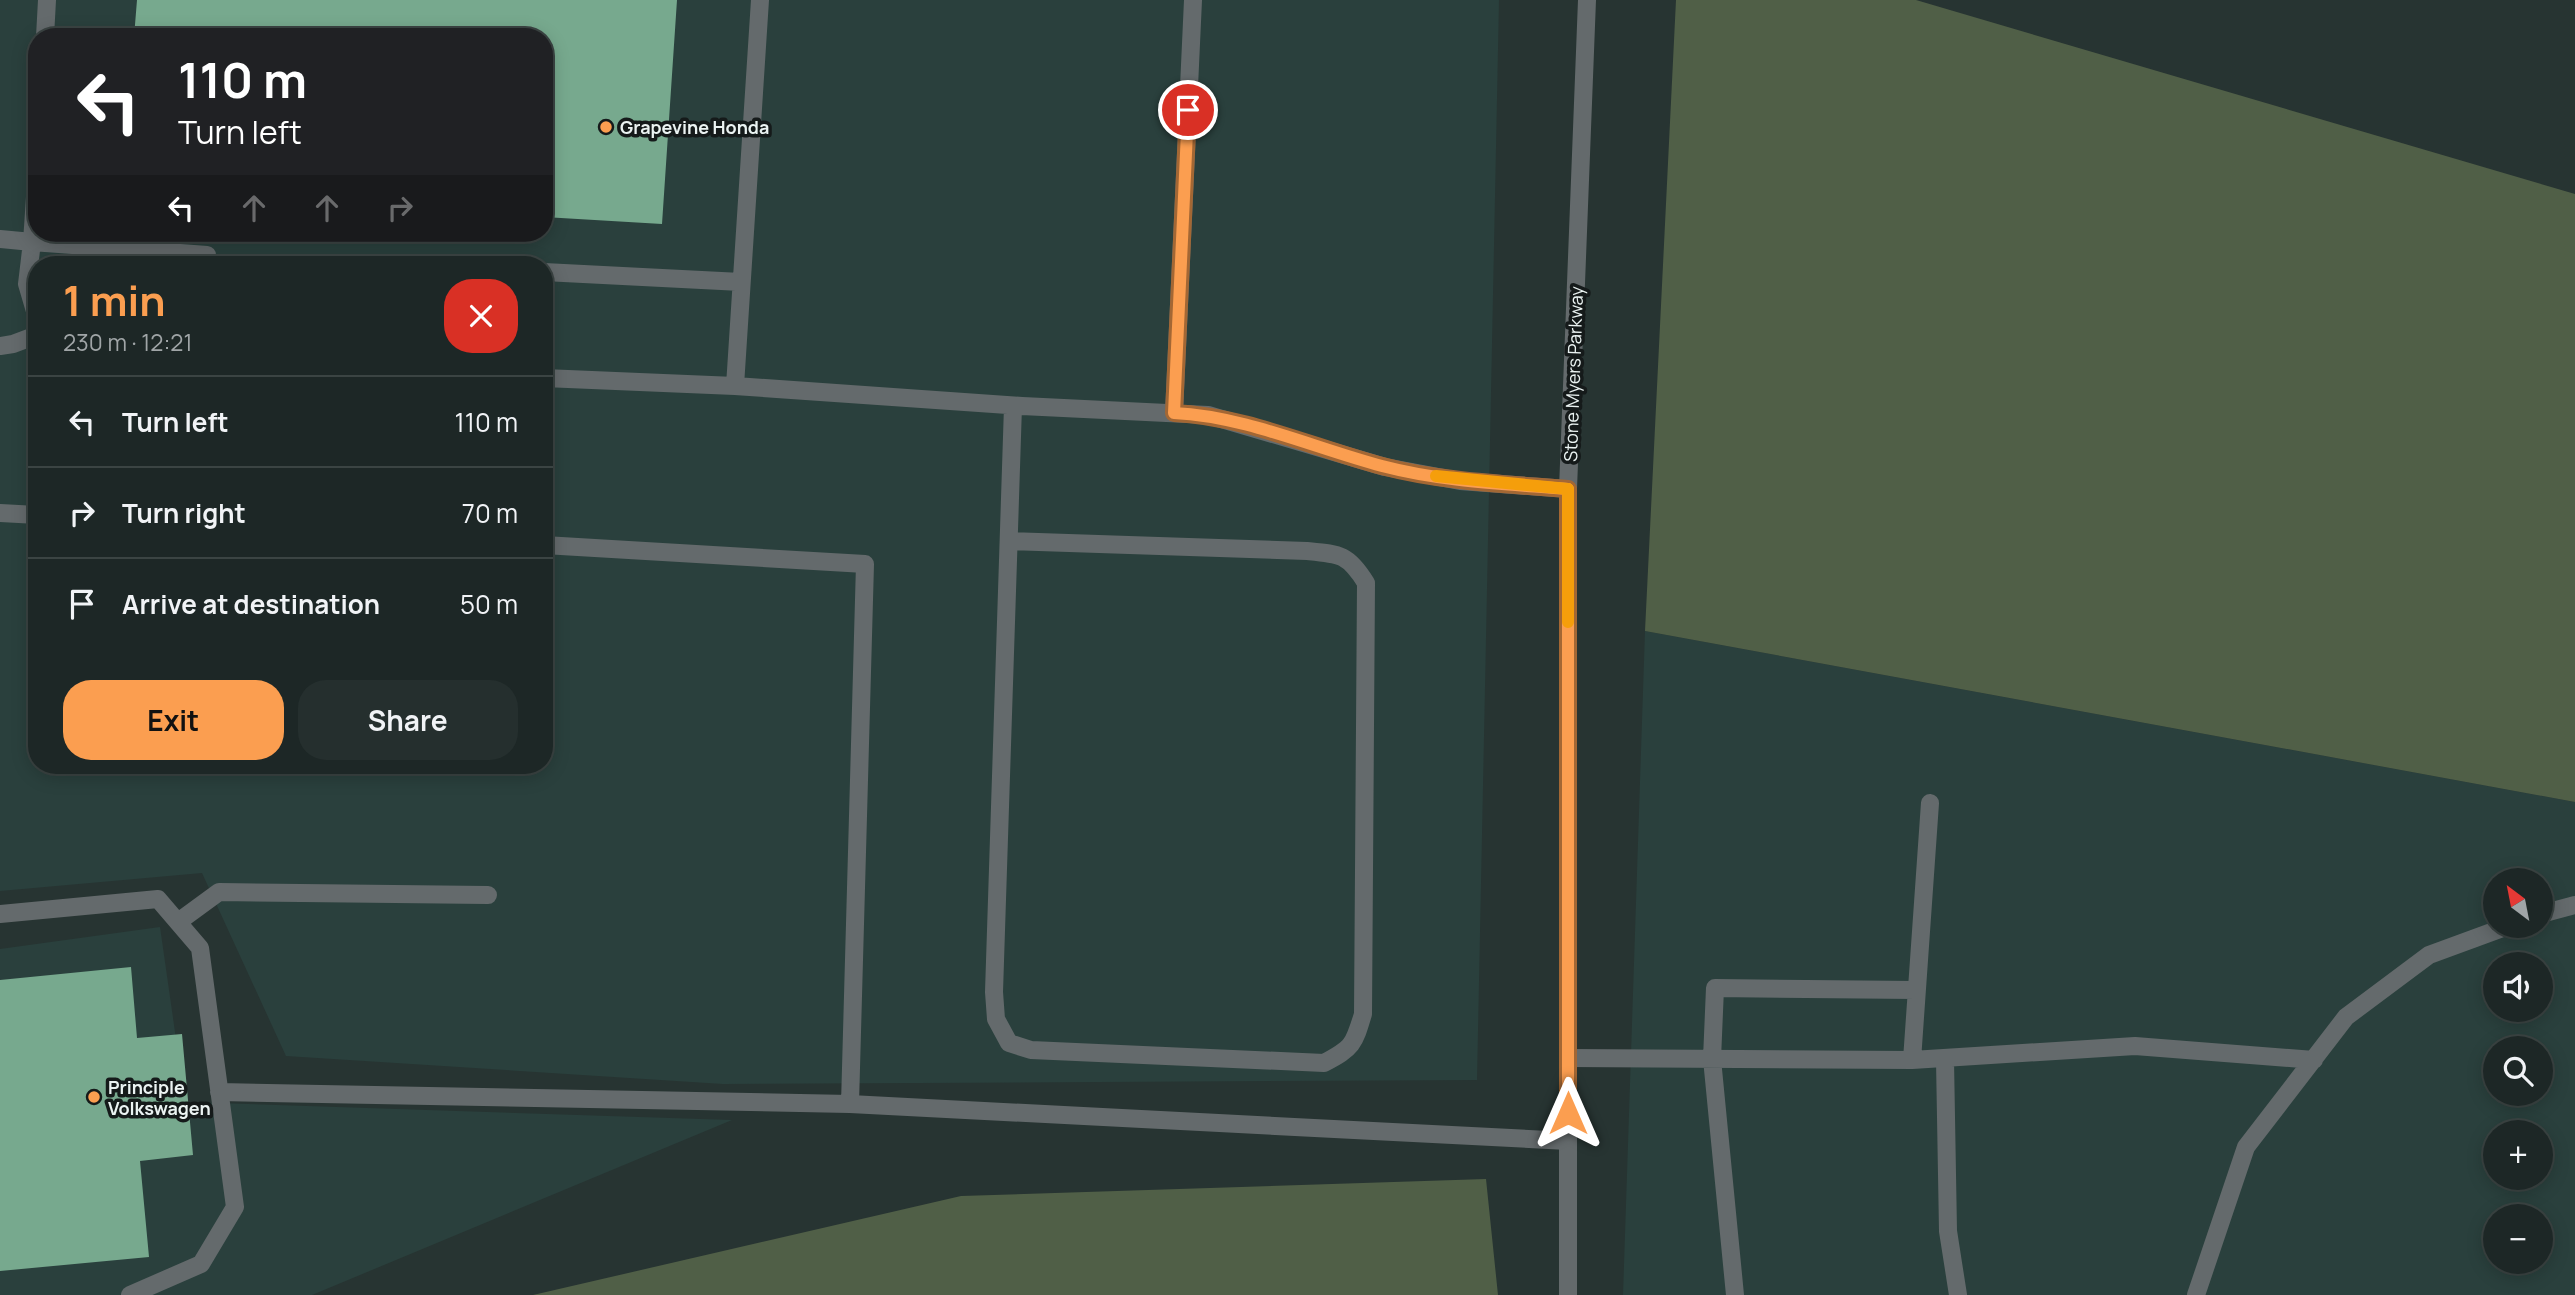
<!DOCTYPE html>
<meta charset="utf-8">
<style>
:root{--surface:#1d2726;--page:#252f2e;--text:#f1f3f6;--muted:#a0a5a7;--line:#3b4443;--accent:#fb9e50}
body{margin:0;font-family:Manrope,sans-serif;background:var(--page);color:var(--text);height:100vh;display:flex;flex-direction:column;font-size:26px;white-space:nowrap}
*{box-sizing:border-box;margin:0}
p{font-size:23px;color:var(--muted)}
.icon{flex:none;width:38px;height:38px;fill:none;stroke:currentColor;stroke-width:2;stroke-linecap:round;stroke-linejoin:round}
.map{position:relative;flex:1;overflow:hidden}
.side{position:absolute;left:28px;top:256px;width:525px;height:518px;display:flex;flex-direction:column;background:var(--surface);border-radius:28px;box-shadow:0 4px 18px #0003,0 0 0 2px var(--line)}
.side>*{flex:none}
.banner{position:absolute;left:28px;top:28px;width:525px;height:214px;border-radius:28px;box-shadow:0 4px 18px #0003,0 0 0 2px var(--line);background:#202124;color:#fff;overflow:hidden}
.needle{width:46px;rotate:328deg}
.tools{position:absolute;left:2483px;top:868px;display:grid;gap:14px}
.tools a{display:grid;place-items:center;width:70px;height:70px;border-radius:50%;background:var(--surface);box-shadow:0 4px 18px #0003,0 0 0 2px var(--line);font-size:35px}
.pin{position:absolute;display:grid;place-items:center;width:60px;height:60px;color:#fff;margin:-30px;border:4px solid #fff;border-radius:50%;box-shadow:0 2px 7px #0007}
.me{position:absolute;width:77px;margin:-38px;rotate:0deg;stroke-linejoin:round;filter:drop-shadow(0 0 5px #0008)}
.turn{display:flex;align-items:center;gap:24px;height:147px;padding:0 35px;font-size:32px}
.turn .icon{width:91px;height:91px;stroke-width:2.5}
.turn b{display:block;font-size:49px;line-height:60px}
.lanes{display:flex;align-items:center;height:66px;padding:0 35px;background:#0003;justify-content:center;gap:35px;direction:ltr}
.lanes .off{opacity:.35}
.round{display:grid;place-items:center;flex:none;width:74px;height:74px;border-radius:28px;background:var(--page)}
.summary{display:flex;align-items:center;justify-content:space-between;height:119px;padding:0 35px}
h1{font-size:42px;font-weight:700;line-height:52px;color:var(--accent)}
.cta{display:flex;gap:14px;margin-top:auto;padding:14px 35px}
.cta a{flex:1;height:80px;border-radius:28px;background:var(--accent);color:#111;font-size:28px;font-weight:700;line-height:80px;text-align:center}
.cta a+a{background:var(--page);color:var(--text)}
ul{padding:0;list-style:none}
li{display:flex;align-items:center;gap:21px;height:91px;padding:0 35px;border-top:2px solid var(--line)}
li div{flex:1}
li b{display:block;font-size:26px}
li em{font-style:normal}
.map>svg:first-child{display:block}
.built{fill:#2a403d;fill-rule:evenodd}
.green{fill:#505f47}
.building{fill:#77a98e}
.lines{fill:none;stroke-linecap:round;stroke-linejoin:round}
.service{stroke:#646a6c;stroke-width:18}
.tertiary{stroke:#646a6c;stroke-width:18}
.route-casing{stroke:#a36734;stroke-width:18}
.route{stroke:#fb9e50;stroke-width:12}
.slow{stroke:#f59e0b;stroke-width:12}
.poi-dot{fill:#fb9e50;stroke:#151a1a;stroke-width:2.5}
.labels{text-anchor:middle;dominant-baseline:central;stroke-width:7;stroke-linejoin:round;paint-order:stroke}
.poi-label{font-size:18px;font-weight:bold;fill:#ebf3f2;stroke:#151a1a;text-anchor:start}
.street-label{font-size:18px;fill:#ebf3f2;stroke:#151a1a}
</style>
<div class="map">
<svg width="2575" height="1295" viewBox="0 0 2575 1295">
<rect width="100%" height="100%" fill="#273432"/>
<!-- built -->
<path class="built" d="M0,0H1499L1477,1080L723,1084L286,1056L202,873L0,891ZM37,37H544V233H37ZM37,264H544V765H37Z
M1645,631L2575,802V1295H1623ZM2496,880H2541V926H2496ZM2496,964H2541V1010H2496ZM2496,1048H2541V1094H2496ZM2496,1132H2541V1178H2496ZM2496,1216H2541V1262H2496Z
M160,927L185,1102L732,1120L312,1295H0V949Z"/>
<!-- green -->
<path class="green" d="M1676,0H1916L2575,194V802L1645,631Z
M1486,1179L1498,1295H533L961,1196Z"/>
<!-- building -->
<path class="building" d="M137,0H677L662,224L544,217V37H134Z
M131,967L137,1038L182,1034L193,1155L140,1161L149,1257L0,1271V980Z"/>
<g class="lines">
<!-- service -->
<path class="service" d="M45,37L47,0
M37,167L32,242L207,255
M0,239L32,242L27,284L37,318
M544,272L741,282
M0,346L13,344L37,335
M544,378L735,386L1022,406L1208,415L1385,467L1460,481L1568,489
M735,386L760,0
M1174,413L1193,0
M0,513L37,515
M1009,541L1307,551C1340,554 1348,554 1366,583L1363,1014C1354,1044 1353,1048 1324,1063L1031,1050L1009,1043L996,1019L994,992L1013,406
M1930,803L1912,1060L2135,1046L2314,1060
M0,914L158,899L200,948L235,1207L201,1264L130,1295
M2541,914L2575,905
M178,922L219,892L488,895
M1568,1058L1912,1060
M1945,1060L1948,1231L1958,1295
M219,1092L850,1104L865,564L544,545
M850,1104L1568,1141
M1735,1295L1712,1059L1715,988L1916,990
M2196,1295L2246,1147L2346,1017L2429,955L2508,926"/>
<!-- tertiary -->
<path class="tertiary" d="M1568,1295V489L1587,0"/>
</g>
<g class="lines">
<!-- route casing -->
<g class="route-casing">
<path id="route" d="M1188,110L1174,413C1244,416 1314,448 1382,466C1443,482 1506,484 1568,489V1113"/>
</g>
<!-- route -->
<use href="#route" class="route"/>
<!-- slow -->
<path class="slow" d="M1436,476L1568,489V622"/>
</g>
<!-- markers -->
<g class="poi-dot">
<circle cx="606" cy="127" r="7"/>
<circle cx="94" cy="1097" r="7"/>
</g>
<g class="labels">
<!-- poi labels -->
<g class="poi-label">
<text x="620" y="127">Grapevine Honda</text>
<text x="108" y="1087">Principle<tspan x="108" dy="21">Volkswagen</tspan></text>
</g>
<!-- street labels -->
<g class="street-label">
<text transform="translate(1573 374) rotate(-88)">Stone Myers Parkway</text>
</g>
</g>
</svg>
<div class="tools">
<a><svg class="needle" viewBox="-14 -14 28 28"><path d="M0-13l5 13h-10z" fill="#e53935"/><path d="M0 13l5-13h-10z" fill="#a0a5a7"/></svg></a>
<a><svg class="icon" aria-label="sound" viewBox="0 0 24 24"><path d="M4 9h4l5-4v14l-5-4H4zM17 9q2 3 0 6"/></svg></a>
<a><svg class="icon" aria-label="search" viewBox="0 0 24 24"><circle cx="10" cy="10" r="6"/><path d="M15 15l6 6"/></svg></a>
<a>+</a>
<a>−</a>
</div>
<div class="pin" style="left:1188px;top:110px;background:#d93025"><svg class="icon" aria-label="arrive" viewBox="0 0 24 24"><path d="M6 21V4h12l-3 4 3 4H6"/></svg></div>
<svg class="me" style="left:1568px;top:1113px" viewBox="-20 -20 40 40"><path d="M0-17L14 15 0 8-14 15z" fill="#fb9e50" stroke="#fff" stroke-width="4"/></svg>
<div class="banner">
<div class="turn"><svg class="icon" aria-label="left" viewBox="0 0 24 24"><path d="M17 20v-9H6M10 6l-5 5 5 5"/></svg><div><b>110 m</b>Turn left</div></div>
<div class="lanes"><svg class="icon" aria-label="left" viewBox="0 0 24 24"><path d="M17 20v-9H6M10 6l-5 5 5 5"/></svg><svg class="icon off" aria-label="ahead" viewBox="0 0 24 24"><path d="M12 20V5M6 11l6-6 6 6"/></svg><svg class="icon off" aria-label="ahead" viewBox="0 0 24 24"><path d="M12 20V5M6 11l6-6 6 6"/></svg><svg class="icon off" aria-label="right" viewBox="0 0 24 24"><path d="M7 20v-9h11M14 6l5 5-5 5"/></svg></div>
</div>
<section class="side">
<div class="summary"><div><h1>1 min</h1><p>230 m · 12:21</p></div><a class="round" style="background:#d93025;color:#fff"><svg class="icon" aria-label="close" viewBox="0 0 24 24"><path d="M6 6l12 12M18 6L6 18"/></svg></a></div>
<ul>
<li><svg class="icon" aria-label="left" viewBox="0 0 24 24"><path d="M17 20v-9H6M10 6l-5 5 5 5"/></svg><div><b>Turn left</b></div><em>110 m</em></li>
<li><svg class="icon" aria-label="right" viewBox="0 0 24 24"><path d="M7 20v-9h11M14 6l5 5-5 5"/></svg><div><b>Turn right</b></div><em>70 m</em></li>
<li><svg class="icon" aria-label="arrive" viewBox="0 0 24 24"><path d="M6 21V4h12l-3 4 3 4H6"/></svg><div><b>Arrive at destination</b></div><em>50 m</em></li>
</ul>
<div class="cta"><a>Exit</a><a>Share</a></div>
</section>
</div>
